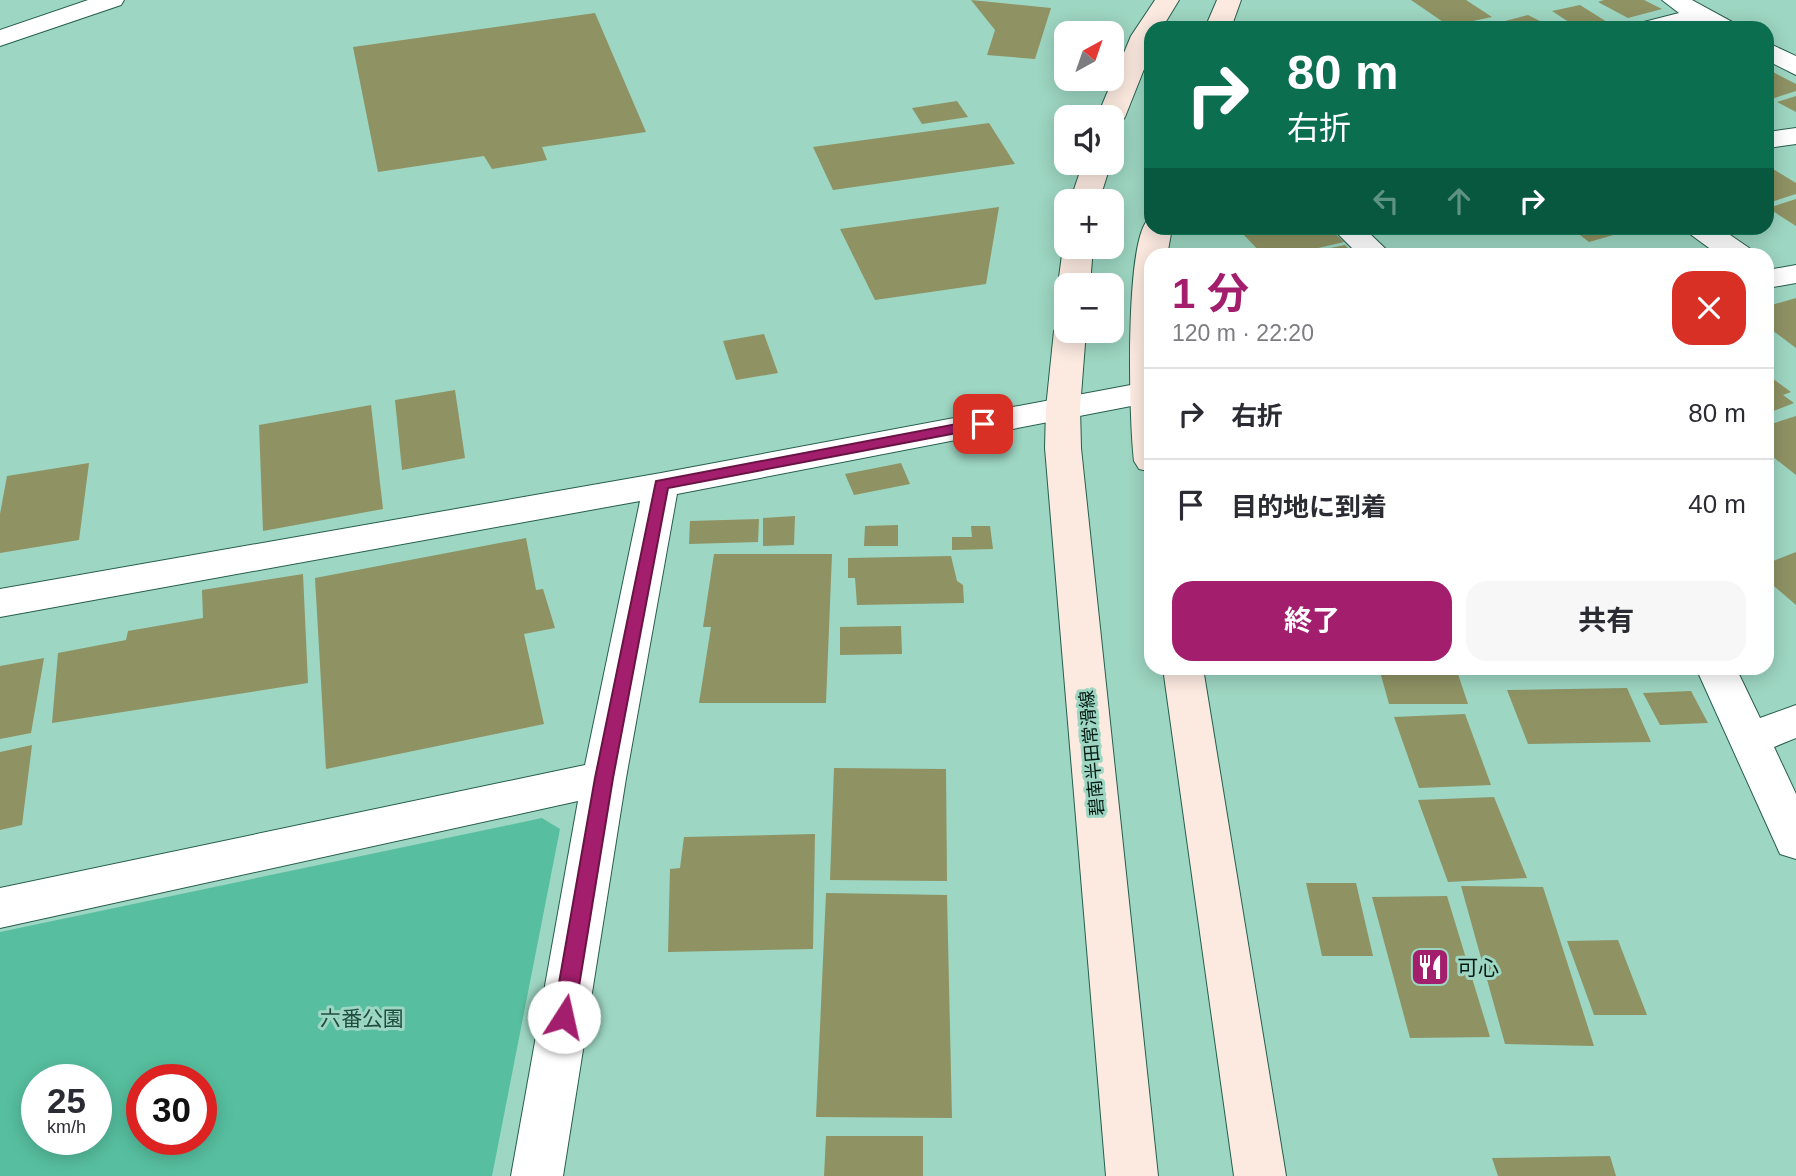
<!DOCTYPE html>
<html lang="ja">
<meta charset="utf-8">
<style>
:root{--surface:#fff;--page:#f7f7f7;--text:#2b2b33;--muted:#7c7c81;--line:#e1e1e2;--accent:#a31e6c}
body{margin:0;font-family:Arial,"Noto Sans JP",sans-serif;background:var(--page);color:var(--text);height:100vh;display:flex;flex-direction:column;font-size:26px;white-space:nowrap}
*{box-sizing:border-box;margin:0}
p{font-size:23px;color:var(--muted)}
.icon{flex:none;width:38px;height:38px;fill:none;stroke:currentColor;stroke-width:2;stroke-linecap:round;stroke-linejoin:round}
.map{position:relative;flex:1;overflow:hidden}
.side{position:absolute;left:1144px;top:248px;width:630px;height:427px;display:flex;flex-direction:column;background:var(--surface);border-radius:21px;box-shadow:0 4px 18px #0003}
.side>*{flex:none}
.banner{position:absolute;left:1144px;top:21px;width:630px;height:214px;border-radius:21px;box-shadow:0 4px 18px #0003;background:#0b6e4f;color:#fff;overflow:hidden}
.needle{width:46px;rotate:40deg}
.fabs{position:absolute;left:1054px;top:21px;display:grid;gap:14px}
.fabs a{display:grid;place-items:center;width:70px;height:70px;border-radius:14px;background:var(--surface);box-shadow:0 4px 18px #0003;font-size:35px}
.speed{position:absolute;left:21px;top:1064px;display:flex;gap:14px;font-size:35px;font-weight:700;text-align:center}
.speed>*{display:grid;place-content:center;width:91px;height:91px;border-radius:50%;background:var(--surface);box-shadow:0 4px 18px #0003;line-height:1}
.speed small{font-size:18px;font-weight:400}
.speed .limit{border:10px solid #d22;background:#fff;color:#111}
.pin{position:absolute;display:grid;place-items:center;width:60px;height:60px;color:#fff;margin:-30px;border-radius:14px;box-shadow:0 4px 10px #0006}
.me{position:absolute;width:77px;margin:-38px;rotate:10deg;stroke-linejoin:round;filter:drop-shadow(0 0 5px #0008)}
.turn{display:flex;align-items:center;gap:24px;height:147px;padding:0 28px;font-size:32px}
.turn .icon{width:91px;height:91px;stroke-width:2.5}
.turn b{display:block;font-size:49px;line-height:60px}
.lanes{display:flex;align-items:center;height:66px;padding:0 28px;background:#0003;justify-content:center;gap:35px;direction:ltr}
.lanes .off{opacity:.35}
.round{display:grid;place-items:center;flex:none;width:74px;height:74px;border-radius:21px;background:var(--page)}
.overview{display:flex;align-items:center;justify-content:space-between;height:119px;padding:0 28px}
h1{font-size:42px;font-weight:700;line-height:52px;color:var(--accent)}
.cta{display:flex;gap:14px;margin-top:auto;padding:14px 28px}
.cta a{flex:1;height:80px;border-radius:21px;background:var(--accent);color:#fff;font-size:28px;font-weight:700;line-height:80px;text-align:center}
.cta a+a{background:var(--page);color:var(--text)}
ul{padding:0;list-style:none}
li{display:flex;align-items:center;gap:21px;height:91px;padding:0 28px;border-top:2px solid var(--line)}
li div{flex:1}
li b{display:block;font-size:26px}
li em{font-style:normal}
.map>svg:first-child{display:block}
.green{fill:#57bf9f;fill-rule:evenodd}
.building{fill:#8f9263}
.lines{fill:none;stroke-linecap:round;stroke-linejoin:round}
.street-casing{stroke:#265e4d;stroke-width:2}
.secondary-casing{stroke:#265e4d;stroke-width:2}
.street{fill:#fff;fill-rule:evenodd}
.secondary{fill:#fceae0;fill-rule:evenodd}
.route{fill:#a31e6c;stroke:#6a1446;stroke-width:2}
.labels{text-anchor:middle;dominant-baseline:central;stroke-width:6;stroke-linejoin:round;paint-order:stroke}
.street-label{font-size:18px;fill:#021811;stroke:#9dd6c2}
.near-poi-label{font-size:21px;fill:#021811;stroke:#9dd6c2;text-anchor:start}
.near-park-label{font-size:21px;fill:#1f4d3f;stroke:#9dd6c2}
</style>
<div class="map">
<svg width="1796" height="1176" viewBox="0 0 1796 1176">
<rect width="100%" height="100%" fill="#9dd6c2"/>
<!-- green -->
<path class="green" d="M542,818L560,829L492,1176H0V932ZM37,1080H96V1139H37ZM142,1080H201V1139H142Z"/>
<!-- building -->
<path class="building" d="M971,0L1051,8L1035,59L987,55L995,30Z
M1411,0H1466L1492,17L1449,26Z
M1604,0H1644L1662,9L1628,18L1598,2Z
M1580,5L1615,27L1578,28L1552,11Z
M595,13L646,132L542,147L547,160L492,169L484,156L378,172L353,47Z
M1528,15L1554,28H1495L1490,25Z
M1771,71L1796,84V91L1768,100V72Z
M1796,96V112L1777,102Z
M957,101L968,117L922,124L912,108Z
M989,123L1015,164L833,190L813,147Z
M1768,166L1796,183V194L1768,203Z
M1796,199V226L1768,208Z
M999,207L986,284L875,300L840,229Z
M1279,228H1329L1344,242L1284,256H1264L1244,235Z
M1571,228H1638L1589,242Z
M1345,245L1356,256H1301V254Z
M1796,298V348L1768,327V306Z
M764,334L778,373L736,380L723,341Z
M1772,378L1791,392L1783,395L1794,403L1768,413V379Z
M455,390L465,458L402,470L395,400Z
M371,405L383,509L263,531L259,425Z
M1796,416V475L1768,453V425Z
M89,463L79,540L0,553V514L7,476Z
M901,463L910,484L854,495L845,474Z
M795,516L794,545L763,546V518Z
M759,519L758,542L689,544L690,521Z
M898,525V546H864L865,526Z
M971,526H990L993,549L952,550V537H972Z
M526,538L536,590L543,589L555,628L524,634L544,724L326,769L315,578Z
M1796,552V605L1768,581V563Z
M714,554H832L826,703H699L711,627H703Z
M951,556L957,581L963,585L964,603L857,605L855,578H848V558Z
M303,574L308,683L52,723L58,653L126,640L128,631L203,618L202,590Z
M901,626L902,654L840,655V627Z
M44,658L31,733L0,739V666Z
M1379,668H1456L1468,704H1389Z
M1627,688L1651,742L1528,744L1507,690Z
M1691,691L1708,723L1660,725L1643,693Z
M1465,714L1491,785L1419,788L1394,717Z
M32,745L22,825L0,830V752Z
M834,768L946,769L947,881L830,880Z
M1494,797L1527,878L1448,882L1418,800Z
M815,834L813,949L668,952L670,869L680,868L684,837Z
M1306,883H1356L1373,956H1322Z
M1461,886L1543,887L1594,1046L1505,1044Z
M826,893L947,895L952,1118L816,1117Z
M1447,896L1490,1037L1410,1038L1372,897Z
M1618,940L1647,1015H1594L1567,941Z
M826,1136H923V1176H824Z
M1610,1156L1616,1176H1498L1492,1158Z"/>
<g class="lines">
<!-- street casing -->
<g class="street-casing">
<path id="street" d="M88,0H124L121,5L0,46V30Z
M1662,0H1692L1734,23L1738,28H1706L1698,23L1679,28H1636L1640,23L1679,13Z
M1768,43L1796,56V75L1768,61Z
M1796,128V144L1768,148V132Z
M1332,228H1364L1393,256H1360Z
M1686,228H1720L1752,250L1756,256H1720L1690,234Z
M1796,265V283L1768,288V270Z
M1152,381V402L677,494L626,778L563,1176H511L578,801L0,928V888L585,765L640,501L0,617V589L661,473Z
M1696,668H1736L1760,718L1796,705V738L1774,747L1796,794V859L1780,854Z"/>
</g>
<!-- secondary casing -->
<g class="secondary-casing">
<path id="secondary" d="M1155,0H1179L1162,28H1152V49L1125,117L1121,123L1111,125V117H1097L1131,36Z
M1217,0H1241L1231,28H1205Z
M1083,163H1111L1099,201H1070Z
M1152,220V228H1172L1167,256H1152V472L1139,469L1134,461C1129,418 1125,253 1146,222Z
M1066,243V247H1093L1090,285H1066V292L1058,285L1063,247Z
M1066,322V331H1086L1080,408L1081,448L1158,1176H1106L1045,448L1046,408L1054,331L1059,324Z
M1163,668H1203L1286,1176H1234Z"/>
</g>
<!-- street -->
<use href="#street" class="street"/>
<!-- secondary -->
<use href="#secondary" class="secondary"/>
</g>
<!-- route -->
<path class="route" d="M983,419L990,424L988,427L668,488L613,778L574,1017L571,1023L564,1026L556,1023L553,1017L595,778L656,481Z"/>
<!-- icons -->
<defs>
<g id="restaurant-square" transform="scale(2.0125)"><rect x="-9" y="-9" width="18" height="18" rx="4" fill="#a31e6c" stroke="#9dd6c2"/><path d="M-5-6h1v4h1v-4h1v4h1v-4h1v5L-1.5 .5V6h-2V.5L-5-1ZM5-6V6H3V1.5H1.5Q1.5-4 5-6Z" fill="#fff"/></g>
</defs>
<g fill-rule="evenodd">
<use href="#restaurant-square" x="1430" y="967"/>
</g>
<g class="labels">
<!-- street labels -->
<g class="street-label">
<text transform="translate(1092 753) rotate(-95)">碧南半田常滑線</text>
</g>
<!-- near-poi labels -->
<g class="near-poi-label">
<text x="1457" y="967">可心</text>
</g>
<!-- near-park labels -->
<g class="near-park-label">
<text x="362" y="1018">六番公園</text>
</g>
</g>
</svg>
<div class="fabs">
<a><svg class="needle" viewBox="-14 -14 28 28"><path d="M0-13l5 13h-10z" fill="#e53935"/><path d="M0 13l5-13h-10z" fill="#7c7c81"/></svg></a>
<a><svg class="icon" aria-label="sound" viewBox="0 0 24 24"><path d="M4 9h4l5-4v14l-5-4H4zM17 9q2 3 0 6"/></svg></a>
<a>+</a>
<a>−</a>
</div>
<div class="speed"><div>25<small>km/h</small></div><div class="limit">30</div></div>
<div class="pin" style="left:983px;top:424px;background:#d93025"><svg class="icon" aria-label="arrive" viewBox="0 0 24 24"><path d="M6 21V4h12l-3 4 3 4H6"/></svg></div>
<svg class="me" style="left:564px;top:1017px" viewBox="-20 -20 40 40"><circle r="19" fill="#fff"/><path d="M0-13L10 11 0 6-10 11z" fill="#a31e6c"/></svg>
<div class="banner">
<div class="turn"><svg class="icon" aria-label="right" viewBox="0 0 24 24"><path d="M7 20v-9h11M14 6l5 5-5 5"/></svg><div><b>80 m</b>右折</div></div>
<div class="lanes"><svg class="icon off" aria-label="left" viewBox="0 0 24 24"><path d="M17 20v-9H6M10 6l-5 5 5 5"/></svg><svg class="icon off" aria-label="ahead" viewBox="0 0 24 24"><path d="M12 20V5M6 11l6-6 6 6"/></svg><svg class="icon" aria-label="right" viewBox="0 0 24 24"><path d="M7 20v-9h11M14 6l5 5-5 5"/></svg></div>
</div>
<section class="side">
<div class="overview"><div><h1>1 分</h1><p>120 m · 22:20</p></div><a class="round" style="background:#d93025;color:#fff"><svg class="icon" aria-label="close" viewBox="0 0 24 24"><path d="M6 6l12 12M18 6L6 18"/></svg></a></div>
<ul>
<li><svg class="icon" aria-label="right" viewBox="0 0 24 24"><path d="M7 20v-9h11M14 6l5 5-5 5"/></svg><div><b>右折</b></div><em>80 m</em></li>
<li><svg class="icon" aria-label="arrive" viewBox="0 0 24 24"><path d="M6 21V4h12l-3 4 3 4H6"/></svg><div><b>目的地に到着</b></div><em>40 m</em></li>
</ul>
<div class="cta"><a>終了</a><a>共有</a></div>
</section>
</div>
